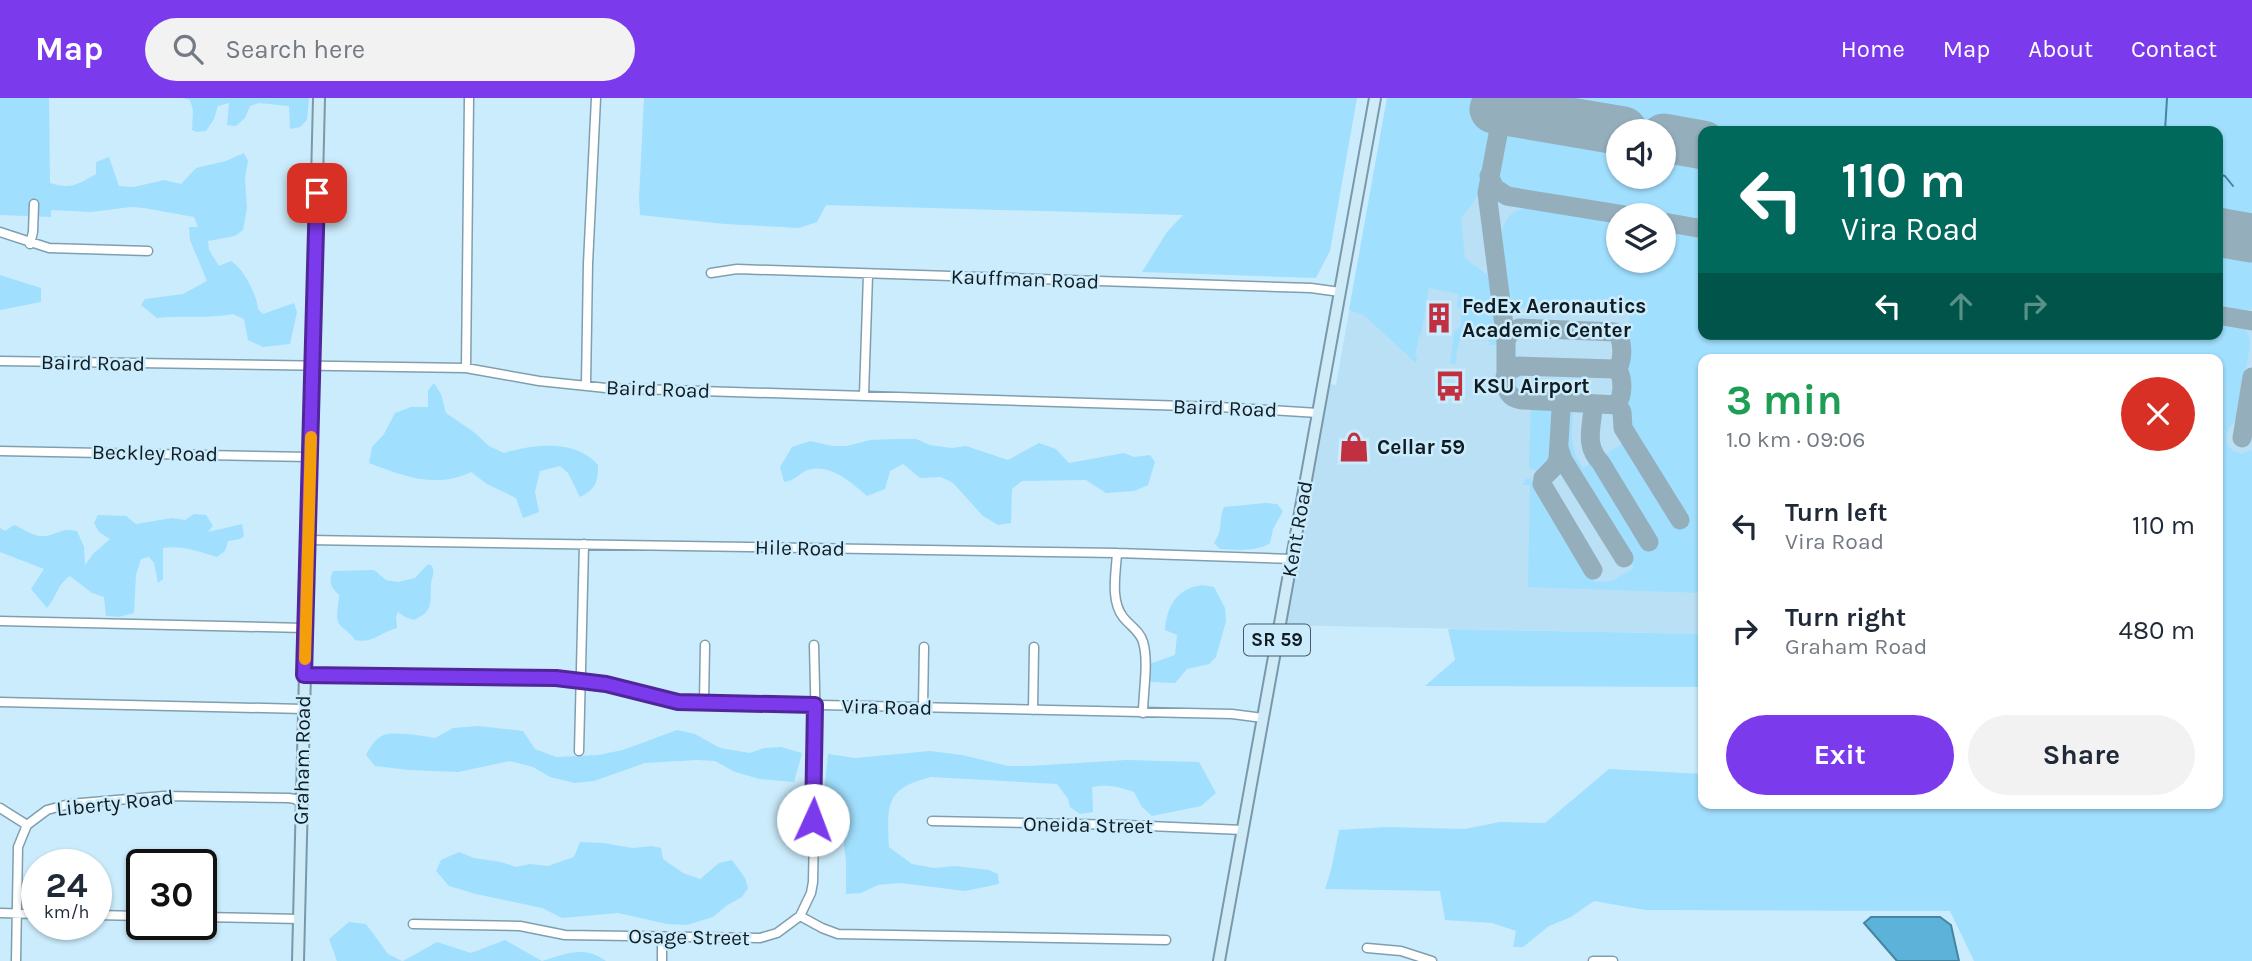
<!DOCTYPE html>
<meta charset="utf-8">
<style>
:root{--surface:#fff;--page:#f2f2f3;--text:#1f2937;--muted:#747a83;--accent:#7c3aed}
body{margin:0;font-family:Karla,sans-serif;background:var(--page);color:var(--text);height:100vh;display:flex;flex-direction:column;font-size:26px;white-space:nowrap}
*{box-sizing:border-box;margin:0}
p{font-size:23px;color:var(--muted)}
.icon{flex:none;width:38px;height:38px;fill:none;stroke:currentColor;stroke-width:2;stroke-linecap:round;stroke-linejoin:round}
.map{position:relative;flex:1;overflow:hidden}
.sheet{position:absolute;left:1698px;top:256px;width:525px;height:455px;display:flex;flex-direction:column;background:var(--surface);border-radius:14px;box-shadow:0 2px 5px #0004}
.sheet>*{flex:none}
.top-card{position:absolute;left:1698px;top:28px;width:525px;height:214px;border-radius:14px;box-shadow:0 2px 5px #0004;background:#00695c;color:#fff;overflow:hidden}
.buttons{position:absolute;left:1606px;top:21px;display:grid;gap:14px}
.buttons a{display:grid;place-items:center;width:70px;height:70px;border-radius:50%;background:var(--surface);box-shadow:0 2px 5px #0004;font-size:35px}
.speed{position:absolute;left:21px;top:751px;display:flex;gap:14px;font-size:35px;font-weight:700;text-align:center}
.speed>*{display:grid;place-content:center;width:91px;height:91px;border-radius:50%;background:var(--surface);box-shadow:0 2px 5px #0004;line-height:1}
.speed small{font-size:18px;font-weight:400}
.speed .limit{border:4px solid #111;border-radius:10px;background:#fff;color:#111}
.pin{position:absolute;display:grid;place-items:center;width:60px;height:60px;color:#fff;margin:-30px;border-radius:14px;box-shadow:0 4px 10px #0006}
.me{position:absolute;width:77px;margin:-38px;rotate:2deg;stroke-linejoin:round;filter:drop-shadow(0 0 5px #0008)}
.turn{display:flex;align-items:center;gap:24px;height:147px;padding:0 28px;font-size:32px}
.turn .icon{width:91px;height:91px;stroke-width:2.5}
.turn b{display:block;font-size:49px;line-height:60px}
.lanes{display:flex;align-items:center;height:66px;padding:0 28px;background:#0003;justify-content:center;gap:35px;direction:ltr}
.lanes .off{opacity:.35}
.round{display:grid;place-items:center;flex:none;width:74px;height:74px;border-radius:37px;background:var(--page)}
.overview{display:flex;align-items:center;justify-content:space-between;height:119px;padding:0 28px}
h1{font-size:42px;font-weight:700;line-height:52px;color:#1e9e55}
.action{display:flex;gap:14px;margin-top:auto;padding:14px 28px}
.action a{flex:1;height:80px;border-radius:42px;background:var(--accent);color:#fff;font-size:28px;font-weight:700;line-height:80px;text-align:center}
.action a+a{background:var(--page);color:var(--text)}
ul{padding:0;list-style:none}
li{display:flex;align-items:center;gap:21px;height:105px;padding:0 28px}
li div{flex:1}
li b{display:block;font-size:26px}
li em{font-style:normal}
header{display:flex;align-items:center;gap:42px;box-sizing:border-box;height:98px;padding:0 35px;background:var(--accent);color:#fff}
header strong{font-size:33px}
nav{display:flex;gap:38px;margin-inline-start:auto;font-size:24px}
.search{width:490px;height:63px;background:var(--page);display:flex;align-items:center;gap:18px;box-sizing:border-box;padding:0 24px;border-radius:38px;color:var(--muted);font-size:26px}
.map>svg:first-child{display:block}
.built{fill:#b9e0f5;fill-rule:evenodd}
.green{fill:#a1dffe}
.water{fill:#5cb2d8;stroke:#4585a1;stroke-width:2}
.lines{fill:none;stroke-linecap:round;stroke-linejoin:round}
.stream{stroke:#4585a1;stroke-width:2}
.taxiway{stroke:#94aebc;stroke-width:19}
.runway{stroke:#94aebc;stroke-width:49}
.minor-casing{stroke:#809fae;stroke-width:11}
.major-casing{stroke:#7999aa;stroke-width:14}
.minor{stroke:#fff;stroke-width:8}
.major{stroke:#d0ebf8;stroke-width:10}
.route-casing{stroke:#51269a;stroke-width:18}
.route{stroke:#7c3aed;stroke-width:12}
.slow{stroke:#f59e0b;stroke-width:12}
.labels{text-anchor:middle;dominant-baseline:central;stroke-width:5;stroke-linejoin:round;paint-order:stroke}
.shield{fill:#cbecfc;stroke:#485a63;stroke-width:2}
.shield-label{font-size:19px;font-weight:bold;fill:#101c22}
.street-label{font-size:21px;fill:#101c22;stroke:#cbecfc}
.poi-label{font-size:21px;font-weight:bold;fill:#101c22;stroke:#cbecfc;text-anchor:start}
</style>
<header>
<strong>Map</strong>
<div class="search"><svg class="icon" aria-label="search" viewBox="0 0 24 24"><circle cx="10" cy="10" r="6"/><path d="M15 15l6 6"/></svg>Search here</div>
<nav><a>Home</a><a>Map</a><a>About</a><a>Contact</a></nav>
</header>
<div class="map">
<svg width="2252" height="863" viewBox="0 0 2252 863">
<rect width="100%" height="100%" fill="#cbecfc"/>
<!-- built -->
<path class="built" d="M1387,0H2252V400L2217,405V261H1703V536L1279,527L1323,285L1336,287ZM1619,33H1664V79H1619ZM1703,33H2217V236H1703ZM1619,117H1664V163H1619Z"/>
<!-- green -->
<path class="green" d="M0,0H49L50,85C71,92 78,86 96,76V64L109,59L119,88L134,89L164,82L181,86L196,70L226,63L244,55L248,63L245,80L247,110L243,132L235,138L208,143L209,152L219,168L231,163C244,171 257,197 258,211L263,216L294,205L297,214L290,246L263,249L248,242L244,221L233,216C208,221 182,217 157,220L141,207L145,201L183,196L207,183L190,142L189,129H198L194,119L144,110L131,109L91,114L51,112V119L0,117Z
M183,0H309L307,22L300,29L290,31L289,8L259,5L250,8L245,20L236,28L227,27L229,5L218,8L214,21L206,33L197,34L192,32L193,12L190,2Z
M644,0H1357L1330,153L1316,180L1142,174L1167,134L1183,117L826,107L817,124L799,130L725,126L640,117L639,100Z
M1387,0H2252V129L2217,123V33H1703V37L1496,2L1480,95L1461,121L1465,160L1491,180L1499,247H1490L1487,237C1461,222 1457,246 1456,266L1450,265L1454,234L1461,228V210L1457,209L1459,196L1429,190L1421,237H1419L1415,258L1417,259L1416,265L1364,217L1349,212Z
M1515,27L1619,44V79H1664V51L1703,58V124L1505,90L1498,84L1496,75L1503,39L1507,31Z
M1532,109L1619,123V163H1664V131L1703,137V236H2217V223L2240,228L2248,235L2250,246L2239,319L2229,330L2226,338L2227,347L2233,353L2242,356L2252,352V863H1974L1950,813L1645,812L1594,803L1571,819L1549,828L1523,849H1513L1516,833L1492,825L1445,822L1440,793L1325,791L1331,772L1339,732L1386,729L1465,731L1500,724L1545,725L1609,671L1703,676V705H2217V261H1703V495L1528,489L1530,387H1522L1526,381H1531L1535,387L1595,484L1612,483L1634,470L1566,358L1565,347L1568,311H1573C1572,336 1568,348 1583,370L1595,362L1647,446L1653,442L1602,358L1627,343L1679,426L1685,422L1629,331L1627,252L1630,215L1509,209C1506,196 1505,183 1504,170C1500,143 1496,112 1532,109Z
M2217,145L2252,150V211C2241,217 2229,212 2217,210Z
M0,177L41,190V204L0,212Z
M434,285L441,296L446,315L475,335L489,348L504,355C533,346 576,341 598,367C598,384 596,391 580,399L568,375L560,368L540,373L535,394L539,414L523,420L516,400L487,386L471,374C437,391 403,378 369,365L372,349L384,336L395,315L411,309H428V292Z
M1531,309L1552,310L1554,314L1551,364C1545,371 1539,373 1530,371L1529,367Z
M895,341H916L930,347L952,350L966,348L1008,362L1039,345L1056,351L1069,365L1124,355L1134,359L1150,357L1155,364L1148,387L1134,393L1106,395L1086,382L1022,383L1012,391L1011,425L998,427L983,418L953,385L941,379L920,380L903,366L890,373L885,391L867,398C852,385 830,365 808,372C799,375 795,383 784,384L780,369L792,349L810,343L832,348H847L870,342Z
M1265,405L1277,406L1283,413L1273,431L1270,445C1257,454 1235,452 1220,451L1214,445C1224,430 1218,423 1224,409Z
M194,416L206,417L213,428L208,434L242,426L244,438L240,441L228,443L225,453L217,459C200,454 182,447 163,450V481L158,485L154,465L149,459L141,461L136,477L134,515L119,519L106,518L104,499L92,495L70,478C56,488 58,497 47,510L31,491L44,471L0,454V430L5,433L14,427C24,431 32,438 42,438C55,439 60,429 77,433L84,449L85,467L93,456L110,441L99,434L94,425L98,417L126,418L136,426L172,420L185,422Z
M428,466L432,468C435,476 432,478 431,486C430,504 434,513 414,522L405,519L398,514L396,519L397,530C381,534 372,546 355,542C350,534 344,532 339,526C335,519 339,505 339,497C331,490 328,484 333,473L374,472L386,482L398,484L415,480Z
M1202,487L1214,489L1225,510L1226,523L1216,559L1209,566L1187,571L1175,585L1152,584L1147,579V567L1175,557L1177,537L1165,532C1167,508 1176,491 1202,487Z
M1448,531L1703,536V589L1425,588L1455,562Z
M478,628L523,633L535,651L556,659L598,657L623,652L677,632L695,636L720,650L750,655L764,650L781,649L802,655L794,684L760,681L735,674L715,663L697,662L645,665L594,683L575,685L550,679L533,669L510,663L458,674L409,672L375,668L366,657C370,650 375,640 384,637C395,633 424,638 435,640L453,630Z
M930,653L962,657L1008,668H1029L1126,662L1199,664L1216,695L1201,708L1152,718L1142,709L1134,694C1120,689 1108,686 1092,689L1093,714L1080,716L1070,709L1068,701L1057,686L931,679C885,690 887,707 889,749L912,766L934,770L955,768L989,772L998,776L999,786L965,793L900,785L878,787L861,795L846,796V763L842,734L846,714L839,700L823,703L828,656L855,660Z
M580,744L603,745L633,750L652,748L661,750L663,761L683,775L700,781L719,765L732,762L745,780L748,790L742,799L726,808L713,819L687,827L667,826L618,815L562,820L542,810L476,796L449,788L436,773L441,762L459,754L474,760L501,764L516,769L530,766L548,768L574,759Z
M349,824L366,826L388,856L402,863H337L329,841Z
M505,842L542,863C566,856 584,847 606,863H403L437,844L471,855Z"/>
<!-- water -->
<path class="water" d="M1871,819H1940L1951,827L1959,863H1897L1864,825Z"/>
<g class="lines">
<!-- stream -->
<path class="stream" d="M2165,33L2167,0
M2217,76L2225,78L2233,88"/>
<!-- taxiway -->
<path class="taxiway" d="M1532,18L1509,22L1499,31L1487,95L1506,243V289C1509,298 1513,301 1523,302L1618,307L1622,314L1623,330L1680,422
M1489,78L1495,90L1507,98L1624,117
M1664,124L1703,131
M2250,139L2252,140
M2217,217L2252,223
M1506,243L1510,235L1519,230L1615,234C1624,241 1623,261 1618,270L1614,271
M1505,279L1510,272L1519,268L1614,271L1619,274C1623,282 1623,297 1618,304L1614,306
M1567,304L1561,307V311L1558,361L1555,368L1543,380L1542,386L1593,472
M1587,305L1593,311C1591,333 1585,348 1601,365L1649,444
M2242,340L2252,279
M1559,350L1563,362L1624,460"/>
<!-- runway -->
<path class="runway" d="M1494,11L1623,33
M1664,40L1703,47
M2217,134L2252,140"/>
<!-- minor casing -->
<g class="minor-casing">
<path id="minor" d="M0,134L49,150L148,153
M30,146L33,134L34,106
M711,175L737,171L1311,190L1340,194
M0,263L466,270L539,283L606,290L1219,309L1318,315
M466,270L469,0
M586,287L588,166L596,0
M864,297L868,177
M0,353L310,359
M308,442L1117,455L1291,461
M1117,455C1116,475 1110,502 1123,519C1130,528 1140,533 1143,544C1149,563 1143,595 1143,615
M0,523L305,530
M305,577L556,580L622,589L678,604L1232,616L1263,620
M0,604L303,611
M704,605L705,547
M923,609L924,549
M1033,612L1034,549
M579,653L584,446
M0,710L27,727
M932,723L1125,727L1243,732
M0,815L37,816
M96,817L142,818
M800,818L822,830L838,836L1166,842
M201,819L299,821
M413,826L520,828L565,837L760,840L777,835L800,818L811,795L813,784L816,633L814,547
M1367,850L1401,853L1432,863
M16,863L18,749L27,727L47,712L69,706L164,698L289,700L295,701L302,706
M662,863V840
M1593,863H1613"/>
</g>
<!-- major casing -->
<g class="major-casing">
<path id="major" d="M298,863L319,0
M1219,863L1375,0"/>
</g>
<!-- minor -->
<use href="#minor" class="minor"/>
<!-- major -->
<use href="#major" class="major"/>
</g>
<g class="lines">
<!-- route casing -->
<g class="route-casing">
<path id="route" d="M317,95L304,577L556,580L606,586L678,604L815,607L813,722"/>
</g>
<!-- route -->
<use href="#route" class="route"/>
<!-- slow -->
<path class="slow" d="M305,561L311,339"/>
</g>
<!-- icons -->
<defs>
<g id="building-bare" transform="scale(2.415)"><path d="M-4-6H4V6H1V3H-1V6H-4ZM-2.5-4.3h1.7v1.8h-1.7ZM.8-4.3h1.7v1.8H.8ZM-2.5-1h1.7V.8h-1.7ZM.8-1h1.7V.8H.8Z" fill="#c03041" stroke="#cbecfc" stroke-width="2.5" paint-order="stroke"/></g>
<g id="bus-bare" transform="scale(2.415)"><path d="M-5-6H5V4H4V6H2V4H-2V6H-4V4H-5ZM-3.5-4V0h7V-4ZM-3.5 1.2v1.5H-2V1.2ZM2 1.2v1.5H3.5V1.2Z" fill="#c03041" stroke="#cbecfc" stroke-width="2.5" paint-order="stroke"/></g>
<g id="shop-bare" transform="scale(2.415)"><path d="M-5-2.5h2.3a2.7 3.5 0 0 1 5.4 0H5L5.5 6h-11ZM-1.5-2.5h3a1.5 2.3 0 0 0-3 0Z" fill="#c03041" stroke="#cbecfc" stroke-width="2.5" paint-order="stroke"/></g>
</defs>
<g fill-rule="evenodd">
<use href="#building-bare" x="1439" y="220"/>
<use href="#bus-bare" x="1450" y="288"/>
<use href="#shop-bare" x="1354" y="349"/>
</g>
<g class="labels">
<!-- shield labels -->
<rect class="shield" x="1244" y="526.5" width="66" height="31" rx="5"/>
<g class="shield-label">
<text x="1277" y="542">SR 59</text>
</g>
<!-- street labels -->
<g class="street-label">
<text transform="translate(1025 181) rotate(2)">Kauffman Road</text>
<text transform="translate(93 265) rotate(1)">Baird Road</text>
<text transform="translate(658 291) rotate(2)">Baird Road</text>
<text transform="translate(1225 310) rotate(2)">Baird Road</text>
<text transform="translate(155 355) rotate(1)">Beckley Road</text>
<text transform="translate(1297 431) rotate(-80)">Kent Road</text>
<text transform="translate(800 450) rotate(1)">Hile Road</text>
<text transform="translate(887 609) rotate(1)">Vira Road</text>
<text transform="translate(302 662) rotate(-89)">Graham Road</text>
<text transform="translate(115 705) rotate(-6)">Liberty Road</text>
<text transform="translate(1088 727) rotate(1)">Oneida Street</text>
<text transform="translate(689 839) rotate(1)">Osage Street</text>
</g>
<!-- poi labels -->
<g class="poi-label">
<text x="1462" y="208">FedEx Aeronautics<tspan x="1462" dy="24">Academic Center</tspan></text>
<text x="1473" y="288">KSU Airport</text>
<text x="1377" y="349">Cellar 59</text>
</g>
</g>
</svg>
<div class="buttons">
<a><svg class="icon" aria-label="sound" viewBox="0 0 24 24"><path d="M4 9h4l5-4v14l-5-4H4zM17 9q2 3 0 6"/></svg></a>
<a><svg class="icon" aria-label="layers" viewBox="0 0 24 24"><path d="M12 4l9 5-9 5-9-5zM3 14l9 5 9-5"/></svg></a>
</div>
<div class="speed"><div>24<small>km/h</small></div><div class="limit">30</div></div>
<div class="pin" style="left:317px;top:95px;background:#d93025"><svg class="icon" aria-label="arrive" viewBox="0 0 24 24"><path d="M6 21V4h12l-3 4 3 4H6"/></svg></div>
<svg class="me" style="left:813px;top:722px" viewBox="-20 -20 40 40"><circle r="19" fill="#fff"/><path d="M0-13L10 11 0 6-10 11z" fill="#7c3aed"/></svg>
<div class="top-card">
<div class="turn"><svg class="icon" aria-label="left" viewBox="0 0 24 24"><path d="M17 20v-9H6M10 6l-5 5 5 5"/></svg><div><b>110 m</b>Vira Road</div></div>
<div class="lanes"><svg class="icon" aria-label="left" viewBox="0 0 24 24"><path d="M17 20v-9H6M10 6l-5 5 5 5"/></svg><svg class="icon off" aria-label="ahead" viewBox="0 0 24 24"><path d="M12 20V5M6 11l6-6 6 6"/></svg><svg class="icon off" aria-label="right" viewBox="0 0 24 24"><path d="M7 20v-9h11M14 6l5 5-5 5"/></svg></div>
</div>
<section class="sheet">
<div class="overview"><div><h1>3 min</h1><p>1.0 km · 09:06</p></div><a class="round" style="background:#d93025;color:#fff"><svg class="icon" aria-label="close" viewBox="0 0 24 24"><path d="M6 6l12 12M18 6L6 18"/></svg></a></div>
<ul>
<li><svg class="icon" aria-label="left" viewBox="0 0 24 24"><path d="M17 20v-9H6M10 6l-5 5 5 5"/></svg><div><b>Turn left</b><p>Vira Road</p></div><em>110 m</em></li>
<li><svg class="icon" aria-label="right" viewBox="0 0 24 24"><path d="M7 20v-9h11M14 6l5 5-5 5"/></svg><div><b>Turn right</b><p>Graham Road</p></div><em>480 m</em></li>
</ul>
<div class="action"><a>Exit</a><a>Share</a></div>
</section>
</div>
